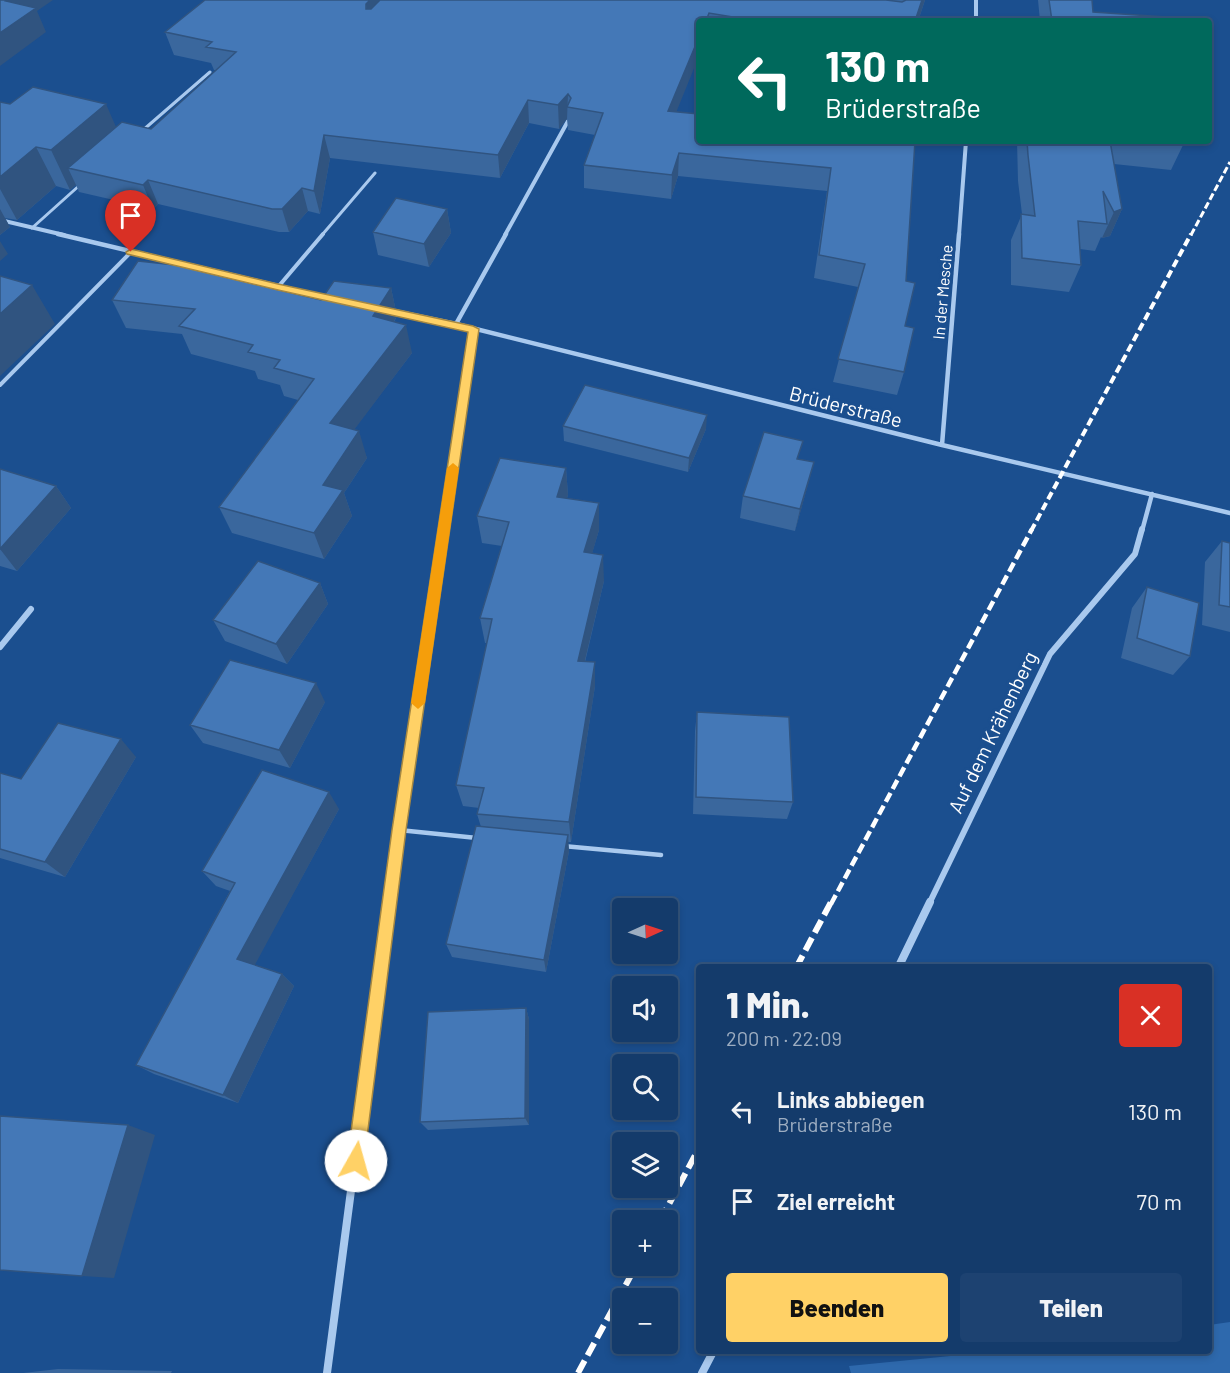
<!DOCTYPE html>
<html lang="de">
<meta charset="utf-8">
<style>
:root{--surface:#143b6b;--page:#1d4271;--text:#f1f3f6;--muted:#9dadc1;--line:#33557e;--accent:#ffd166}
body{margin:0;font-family:Barlow,sans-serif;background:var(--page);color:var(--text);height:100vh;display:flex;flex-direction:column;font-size:22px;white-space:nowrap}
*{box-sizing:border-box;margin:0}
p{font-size:20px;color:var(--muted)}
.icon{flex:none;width:33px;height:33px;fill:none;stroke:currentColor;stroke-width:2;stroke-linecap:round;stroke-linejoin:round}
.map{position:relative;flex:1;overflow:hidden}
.side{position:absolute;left:696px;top:964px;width:516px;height:390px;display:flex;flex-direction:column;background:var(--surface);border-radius:6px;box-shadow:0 3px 9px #0003,0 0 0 2px var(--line)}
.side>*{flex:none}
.hud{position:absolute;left:696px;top:18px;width:516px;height:126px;border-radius:6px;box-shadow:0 3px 9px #0003,0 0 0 2px var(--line);background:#00695c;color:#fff;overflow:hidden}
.needle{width:39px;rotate:87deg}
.buttons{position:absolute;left:612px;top:898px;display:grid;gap:12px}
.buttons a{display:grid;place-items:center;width:66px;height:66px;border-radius:6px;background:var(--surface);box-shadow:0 3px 9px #0003,0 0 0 2px var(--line);font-size:30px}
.pin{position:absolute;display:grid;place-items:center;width:51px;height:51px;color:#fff;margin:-62px -26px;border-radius:50% 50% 50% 0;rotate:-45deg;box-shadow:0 0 6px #0007}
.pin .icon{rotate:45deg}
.me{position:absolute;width:66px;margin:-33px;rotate:7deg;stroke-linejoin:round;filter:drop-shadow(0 0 4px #0008)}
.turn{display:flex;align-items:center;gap:21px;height:126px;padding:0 30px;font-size:27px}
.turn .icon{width:78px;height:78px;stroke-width:2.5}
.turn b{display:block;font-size:42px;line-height:51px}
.round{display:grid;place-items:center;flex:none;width:63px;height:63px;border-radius:6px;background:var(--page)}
.summary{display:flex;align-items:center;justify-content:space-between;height:102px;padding:0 30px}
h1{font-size:36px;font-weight:800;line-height:45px}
.button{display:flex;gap:12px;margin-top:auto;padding:12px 30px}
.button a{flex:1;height:69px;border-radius:6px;background:var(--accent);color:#111;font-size:24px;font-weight:800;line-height:69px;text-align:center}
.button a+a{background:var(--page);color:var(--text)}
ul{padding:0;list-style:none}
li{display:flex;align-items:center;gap:18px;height:90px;padding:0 30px}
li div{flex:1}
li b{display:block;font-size:22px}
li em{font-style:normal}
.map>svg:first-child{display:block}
.green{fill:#2e69ad}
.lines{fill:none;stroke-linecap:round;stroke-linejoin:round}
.lane-far2{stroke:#a9c9ee;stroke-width:3}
.lane-far1{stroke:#a9c9ee;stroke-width:4}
.lane{stroke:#a9c9ee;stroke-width:4.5}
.street-far3{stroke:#a9c9ee;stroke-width:4}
.street-far2{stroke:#a9c9ee;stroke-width:4.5}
.street-far1{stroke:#a9c9ee;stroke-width:6}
.street{stroke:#a9c9ee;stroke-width:8}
.rail-far3{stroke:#fff;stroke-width:3;stroke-dasharray:7 3;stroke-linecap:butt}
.rail-far2{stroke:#fff;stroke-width:4;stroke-dasharray:8 4;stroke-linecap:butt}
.rail-far1{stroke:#fff;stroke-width:4.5;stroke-dasharray:10 4.5;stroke-linecap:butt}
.rail{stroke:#fff;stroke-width:6;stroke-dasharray:14 6;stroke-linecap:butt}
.wall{fill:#3a679d}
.shaded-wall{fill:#305480}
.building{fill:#4478b7;stroke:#305480;stroke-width:1.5}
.route{fill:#ffd166;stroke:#a68842;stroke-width:1.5}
.slow{fill:#f59e0b}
.labels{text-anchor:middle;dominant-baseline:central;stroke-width:6;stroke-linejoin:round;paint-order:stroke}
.far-street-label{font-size:16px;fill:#fff;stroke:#1b4f8f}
.street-label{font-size:20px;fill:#fff;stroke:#1b4f8f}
</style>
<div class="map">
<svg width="1230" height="1373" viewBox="0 0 1230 1373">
<rect width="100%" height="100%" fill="#1b4f8f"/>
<!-- green -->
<path class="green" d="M1230,1322V1373H851L849,1366L991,1352H1209V1325Z"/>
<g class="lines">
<!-- lane-far2 -->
<path class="lane-far2" d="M142,131L210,72
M32,228L81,184
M322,235L375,173"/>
<!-- lane-far1 -->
<path class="lane-far1" d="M278,287L323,234
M0,385L131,252"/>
<!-- lane -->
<path class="lane" d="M399,830L477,838
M563,846L661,855"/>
<!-- street-far3 -->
<path class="street-far3" d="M976,0V21
M0,220L64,235
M505,235L568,121
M959,235L966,141"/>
<!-- street-far2 -->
<path class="street-far2" d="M58,234L329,298
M389,310L456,324L942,445L1230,513
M456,324L506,234
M942,445L959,234
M443,531L473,329
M1142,531L1152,494"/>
<!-- street-far1 -->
<path class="street-far1" d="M0,647L31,609
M389,904L443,529
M929,904L1050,654L1135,554L1142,529"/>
<!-- street -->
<path class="street" d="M898,968L930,902
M327,1373L389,902
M702,1373L713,1352"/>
<!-- rail-far3 -->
<path class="rail-far3" d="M1191,235L1230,162"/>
<!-- rail-far2 -->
<path class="rail-far2" d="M1031,531L1191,234"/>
<!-- rail-far1 -->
<path class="rail-far1" d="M831,904L1032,529"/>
<!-- rail -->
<path class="rail" d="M796,968L831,902
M660,1221L699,1148
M578,1373L636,1266"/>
</g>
<!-- wall -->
<path class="wall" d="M205,0H925L918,21H699L676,112L915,141L906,281L904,372L897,395L833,382L858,287L814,278L827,191L678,176L671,199L584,188V165L595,135L568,130L567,119L559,129L529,123L500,178L330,158L320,214L308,211L289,232H279L158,204L153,209L79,192L76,185L70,190L56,186L17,220L5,218L10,227L0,235V102L116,127L151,129L217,70H214L211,63L174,55L165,32Z
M1038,0H1092L1093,12L1166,21H1040Z
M1017,141H1183L1184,143L1171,170L1114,164L1122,209L1110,236L1102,238L1101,237L1095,251L1080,249L1081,265L1069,292L1011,285V240L1022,214L1018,181Z
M447,209L451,233L429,267L378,255L373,232Z
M391,288L397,316L394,322L412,353L354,429L367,458L344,493L352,516L324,559L232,533L219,507L298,400L284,396L280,385L258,379L255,371L191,354L182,334L126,328L112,300H321Z
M563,426L706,429L688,472L564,441Z
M799,459L814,462L795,531L740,518L743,496Z
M566,468L568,495L567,498L599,503V530L592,553L604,581L585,662H595V686L571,842H568L569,851L546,972L452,957L446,944L481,827L477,814L479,808L463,806L456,785L487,643H485L480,618L502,546L482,543L477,516Z
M0,469L56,486L71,508L17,571L0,566Z
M1222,541L1230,543V632L1202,625L1205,562Z
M320,583L328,604L287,664L225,641L213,620Z
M1147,587L1190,656L1173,675L1121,658L1132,608Z
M325,702L290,768L203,743L190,725Z
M697,712L793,802L787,819L693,814L695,731Z
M136,757L65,877L0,858V773L21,779Z
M339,809L254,965L282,974L294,986L238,1103L154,1074L136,1065L230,891L216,886L202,871Z
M526,1008L529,1019V1125L428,1130L420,1122Z
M58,1369L172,1371L171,1373H23Z"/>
<!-- shaded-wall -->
<path class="shaded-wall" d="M8,0H53L37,11L46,32L0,66V33L6,1Z
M370,0H397L370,26L366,4Z
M922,0H925L918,21H915Z
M699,37V56L667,135L668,111Z
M568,94L567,119L559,129L558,105Z
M528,100L529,123L500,178L498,155Z
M106,104L123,143L68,168L76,185L70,190L51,150Z
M324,135L330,158L320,214L314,191Z
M36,147L56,186L17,220L0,189V177Z
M679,153L678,176L671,199L672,175Z
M148,180L158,204L153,209L143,185Z
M302,188L308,211L289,232L282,209Z
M0,209L10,227L0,235Z
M447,209L451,233L429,267L424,244Z
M1122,209L1110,236L1102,238L1114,212Z
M0,241L8,254L0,261Z
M32,285L55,324L0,376V314Z
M391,288L397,316L380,344L373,316Z
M406,325L412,353L339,450L330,423Z
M707,415L706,429L688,472L689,458Z
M359,431L367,458L344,493L352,516L324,559L314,533L323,485Z
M814,462L808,485L795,531L800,509Z
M566,468L568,495L559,524L557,497Z
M56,486L71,508L17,571L0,549Z
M599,503V530L585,578L584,552Z
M603,555L604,581L579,685L578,661Z
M320,583L328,604L287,664L276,644Z
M595,662V686L571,842L569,822Z
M316,683L325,702L290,768L279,750Z
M121,739L136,757L65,877L45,862Z
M329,792L339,809L251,972L237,959Z
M568,835L569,851L546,972L544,960Z
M282,974L294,986L238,1103L223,1095Z
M526,1008L529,1019V1125L525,1118Z
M128,1125L155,1135L114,1278L82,1276Z"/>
<!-- building -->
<path class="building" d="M0,0H8L6,1L36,8L0,33Z
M205,0H370L366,4V9H371L380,0H886L902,2L906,0H922L915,21H757L709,13L706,21H699V37L668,111L699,114V141H915L906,281L915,283L905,326L914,328L904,372L838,359L865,264L819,255L831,168L679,153L672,175L584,165L603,113L567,107L571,98L568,94L558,105L528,100L498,155L324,135L314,191L302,188L282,209H272L148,180L143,185L68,168L122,122L151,129L236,52L206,47L212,42L165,32Z
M1049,0H1092L1093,12L1166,17V21H1052Z
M33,87L106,104L51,150L36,147L0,177V102L10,104Z
M1027,141H1110L1122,209L1114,212L1103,191L1107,224L1078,221L1081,265L1022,258L1021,214L1035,216L1028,155Z
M1162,141H1183L1184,143Z
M396,198L447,209L424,244L373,232Z
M138,261L175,265L321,300L334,281L391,288L373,316L406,325L330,423L359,431L323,485L343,490L314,533L219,507L314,379L274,368L280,360L248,352L253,345L179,326L195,309L112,300Z
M0,276L32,285L0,314Z
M585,385L707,415L689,458L563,426Z
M764,432L803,441L797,459L814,462L800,509L743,496Z
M500,458L566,468L557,497L599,503L584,552L603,555L578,661L595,662L569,822L477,814L484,788L456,785L492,619L480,618L509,522L477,516Z
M0,469L56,486L0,549Z
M1222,541L1230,543V607L1219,605Z
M258,561L320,583L276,644L213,620Z
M1147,587L1199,603L1190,656L1137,638Z
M230,660L316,683L279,750L190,725Z
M697,712L789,717L793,802L696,797Z
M58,723L121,739L45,862L0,849V773L21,779Z
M262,770L329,792L237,959L282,974L223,1095L136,1065L235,883L202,871Z
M476,826L568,835L544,960L446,944Z
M526,1008L525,1118L420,1122L428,1012Z
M0,1116L128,1125L82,1276L0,1270Z"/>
<!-- route -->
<path class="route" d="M131,249L278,284L473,326L479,329L406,830L364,1161L362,1167L356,1169L349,1167L347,1161L392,830L468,332L278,290L127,254L126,252Z"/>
<!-- slow -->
<path class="slow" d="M453,463L459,468L425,703L418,709L411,703L447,468Z"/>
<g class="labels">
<!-- far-street labels -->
<g class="far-street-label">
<text transform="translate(942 292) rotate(-85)">In der Mesche</text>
</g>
<!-- street labels -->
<g class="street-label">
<text transform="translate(846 406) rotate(14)">Brüderstraße</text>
<text transform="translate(992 732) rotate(-64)">Auf dem Krähenberg</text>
</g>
</g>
</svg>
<div class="buttons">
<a><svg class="needle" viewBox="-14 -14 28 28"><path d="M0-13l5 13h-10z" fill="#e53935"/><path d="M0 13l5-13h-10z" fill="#9dadc1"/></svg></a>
<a><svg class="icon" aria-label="sound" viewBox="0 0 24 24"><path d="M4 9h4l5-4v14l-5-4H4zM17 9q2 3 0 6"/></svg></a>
<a><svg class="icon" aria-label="search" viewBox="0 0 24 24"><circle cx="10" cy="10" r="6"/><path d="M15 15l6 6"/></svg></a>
<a><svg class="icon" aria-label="layers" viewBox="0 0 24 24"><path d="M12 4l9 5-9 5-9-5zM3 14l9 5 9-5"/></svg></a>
<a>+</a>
<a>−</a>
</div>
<div class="pin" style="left:131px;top:252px;background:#d93025"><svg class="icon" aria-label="arrive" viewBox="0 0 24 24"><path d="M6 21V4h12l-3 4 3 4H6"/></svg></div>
<svg class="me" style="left:356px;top:1161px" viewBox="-20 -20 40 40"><circle r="19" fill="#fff"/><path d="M0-13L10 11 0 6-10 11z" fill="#ffd166"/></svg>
<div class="hud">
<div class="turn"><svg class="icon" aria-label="left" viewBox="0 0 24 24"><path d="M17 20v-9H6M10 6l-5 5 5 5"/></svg><div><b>130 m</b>Brüderstraße</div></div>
</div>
<section class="side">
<div class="summary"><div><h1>1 Min.</h1><p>200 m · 22:09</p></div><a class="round" style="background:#d93025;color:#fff"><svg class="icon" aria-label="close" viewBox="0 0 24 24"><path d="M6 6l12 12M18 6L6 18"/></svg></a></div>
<ul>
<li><svg class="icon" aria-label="left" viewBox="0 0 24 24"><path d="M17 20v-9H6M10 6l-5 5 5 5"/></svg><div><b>Links abbiegen</b><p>Brüderstraße</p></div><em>130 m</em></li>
<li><svg class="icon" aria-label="arrive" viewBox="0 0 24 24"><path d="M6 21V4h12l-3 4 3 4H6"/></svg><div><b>Ziel erreicht</b></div><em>70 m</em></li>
</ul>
<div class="button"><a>Beenden</a><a>Teilen</a></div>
</section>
</div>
